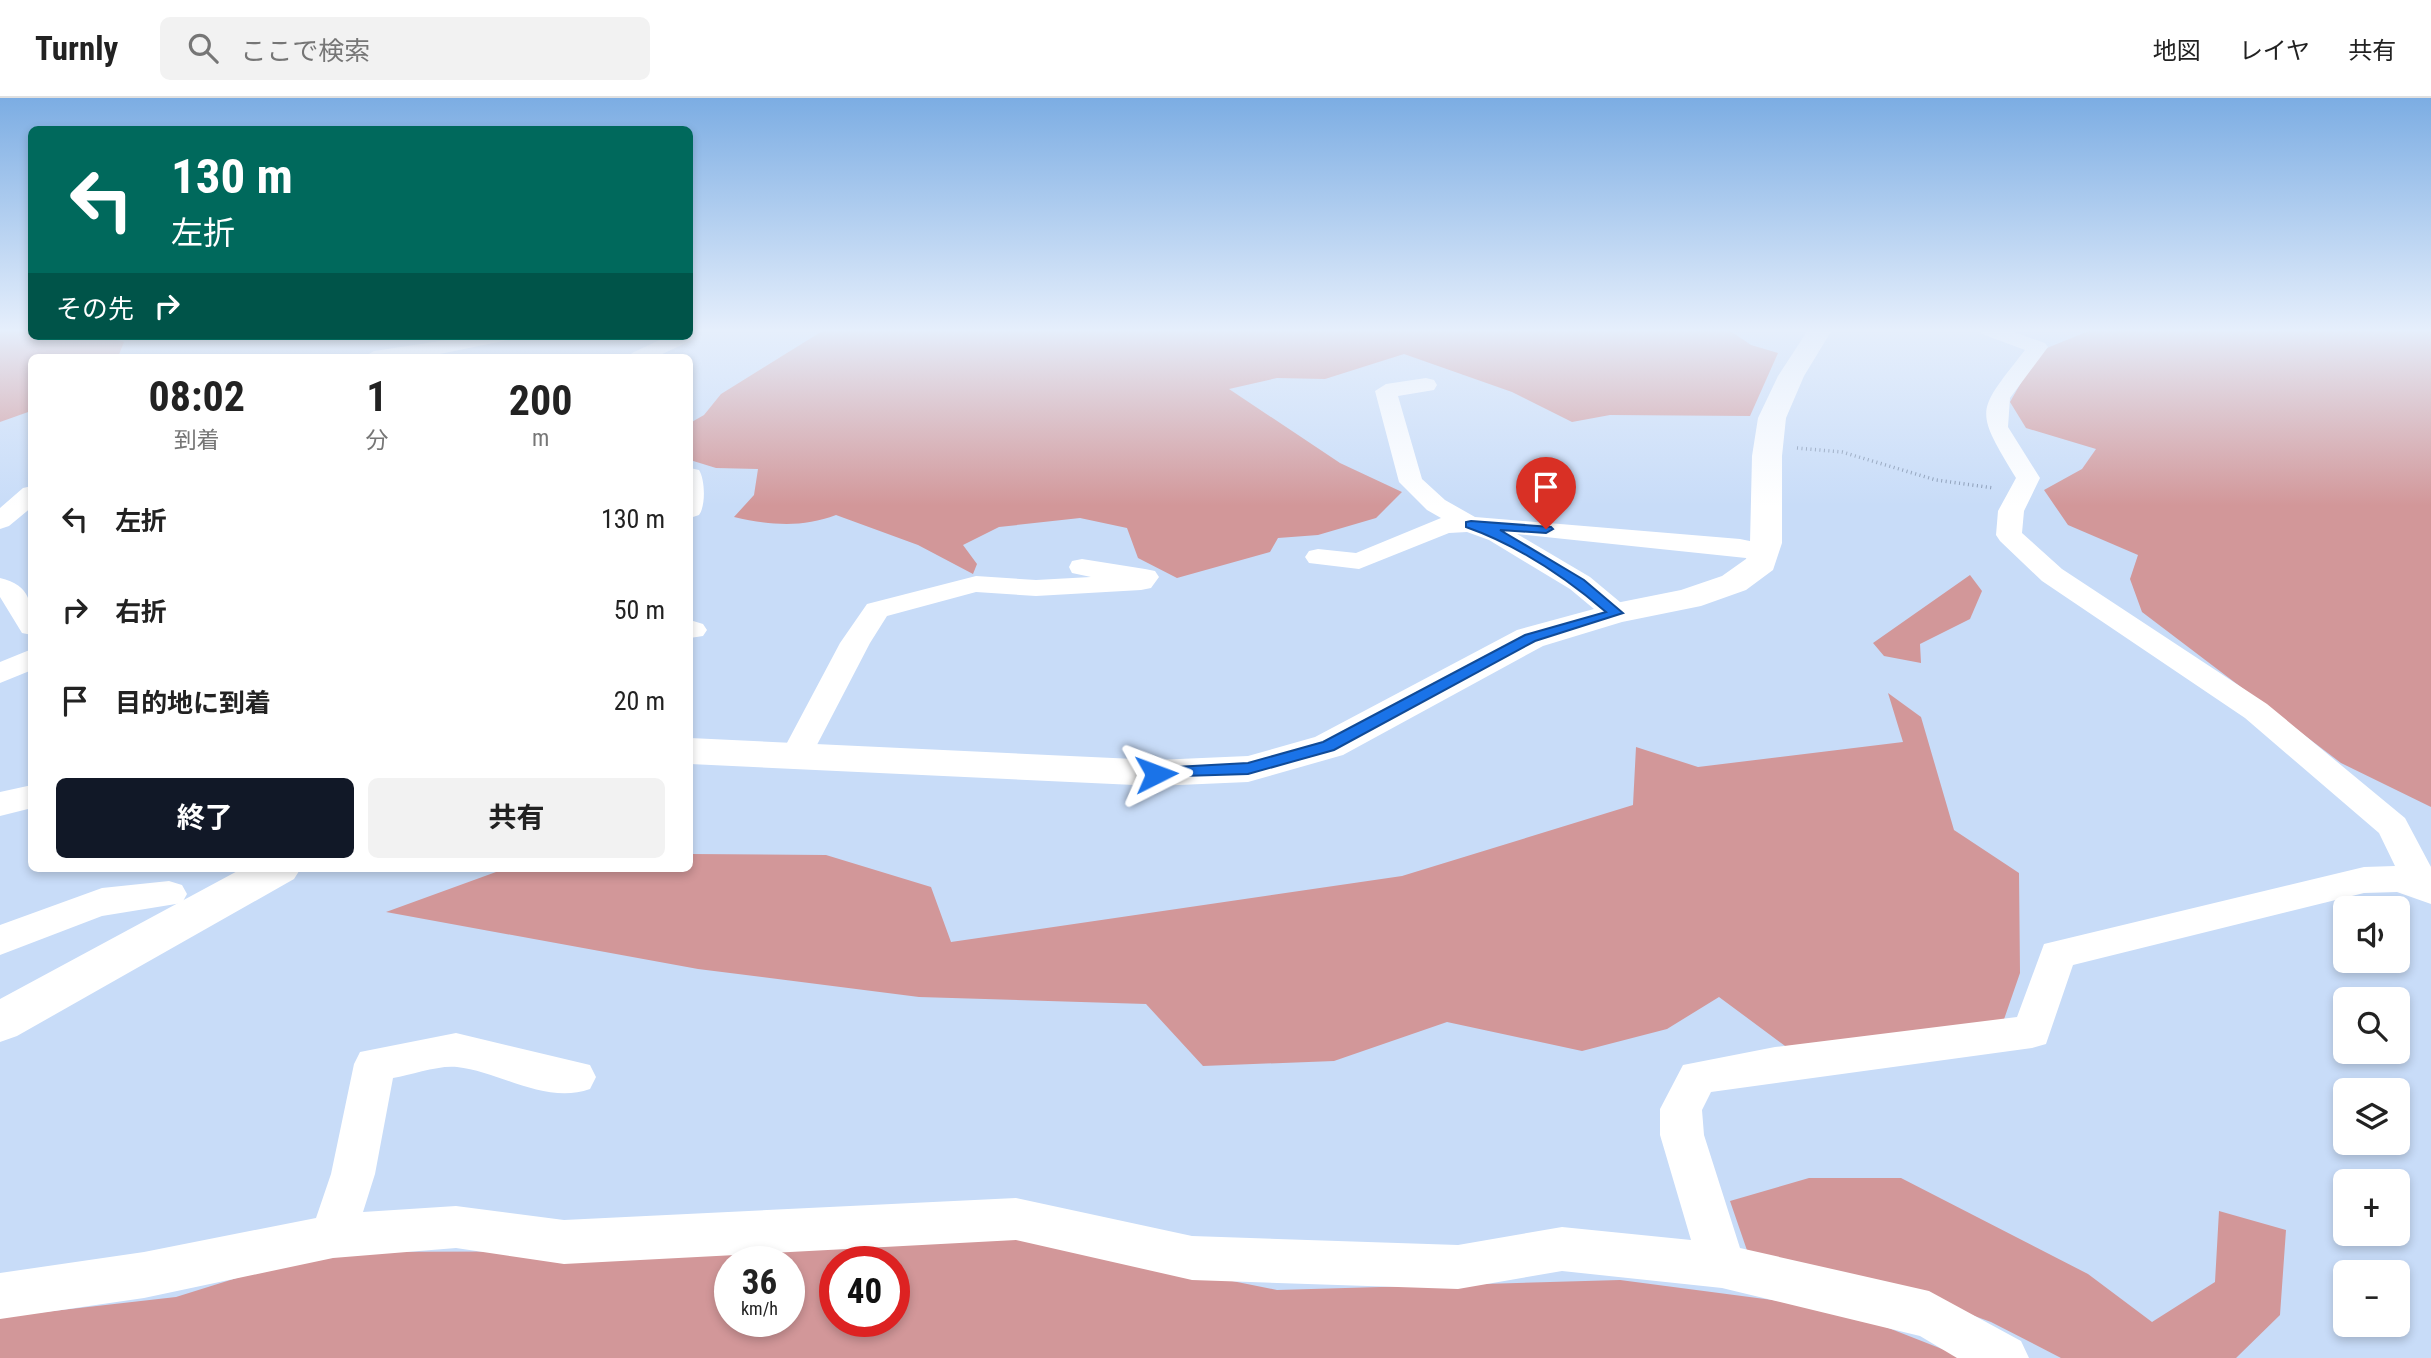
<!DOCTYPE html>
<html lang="ja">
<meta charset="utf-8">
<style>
:root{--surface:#fff;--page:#f2f2f2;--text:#222;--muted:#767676;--line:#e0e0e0;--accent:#111827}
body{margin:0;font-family:"Roboto Condensed","Noto Sans JP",sans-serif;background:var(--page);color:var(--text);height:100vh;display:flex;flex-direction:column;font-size:26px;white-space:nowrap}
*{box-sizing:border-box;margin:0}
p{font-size:23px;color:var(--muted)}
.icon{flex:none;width:38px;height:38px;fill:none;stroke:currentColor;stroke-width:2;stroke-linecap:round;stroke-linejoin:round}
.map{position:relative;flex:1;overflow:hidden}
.side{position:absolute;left:28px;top:256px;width:665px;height:518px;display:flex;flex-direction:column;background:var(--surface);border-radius:10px;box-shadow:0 4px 10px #0003}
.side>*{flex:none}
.banner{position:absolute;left:28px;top:28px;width:665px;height:214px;border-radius:10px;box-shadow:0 4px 10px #0003;background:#00695c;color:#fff;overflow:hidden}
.fabs{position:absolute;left:2333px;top:798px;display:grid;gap:14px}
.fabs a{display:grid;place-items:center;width:77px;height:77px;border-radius:10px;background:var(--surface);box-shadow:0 4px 10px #0003;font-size:35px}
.speed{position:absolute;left:714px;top:1148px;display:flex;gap:14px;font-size:35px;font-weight:700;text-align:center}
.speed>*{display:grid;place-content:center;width:91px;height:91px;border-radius:50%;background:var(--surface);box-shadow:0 4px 10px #0003;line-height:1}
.speed small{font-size:18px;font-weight:400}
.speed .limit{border:10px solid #d22;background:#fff;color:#111}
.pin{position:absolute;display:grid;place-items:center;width:60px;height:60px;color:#fff;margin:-72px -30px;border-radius:50% 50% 50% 0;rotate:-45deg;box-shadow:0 0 7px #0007}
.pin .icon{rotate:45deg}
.me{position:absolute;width:77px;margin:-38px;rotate:87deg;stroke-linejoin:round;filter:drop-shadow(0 0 5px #0008)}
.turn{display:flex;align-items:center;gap:24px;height:147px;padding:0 28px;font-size:32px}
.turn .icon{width:91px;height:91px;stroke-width:2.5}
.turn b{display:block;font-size:49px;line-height:60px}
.then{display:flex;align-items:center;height:66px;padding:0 28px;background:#0003;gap:14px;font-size:26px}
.eta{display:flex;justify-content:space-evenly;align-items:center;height:119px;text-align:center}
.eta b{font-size:42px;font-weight:700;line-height:49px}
.primary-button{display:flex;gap:14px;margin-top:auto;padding:14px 28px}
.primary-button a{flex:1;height:80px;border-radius:10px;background:var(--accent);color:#fff;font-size:28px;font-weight:700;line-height:80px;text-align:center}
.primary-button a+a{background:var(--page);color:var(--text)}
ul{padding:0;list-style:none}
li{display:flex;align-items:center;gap:21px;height:91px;padding:0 28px}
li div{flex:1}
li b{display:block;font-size:26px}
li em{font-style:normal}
header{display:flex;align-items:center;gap:42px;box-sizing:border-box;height:98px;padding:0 35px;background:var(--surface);border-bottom:2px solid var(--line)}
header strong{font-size:33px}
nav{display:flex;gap:38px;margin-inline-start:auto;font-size:24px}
.search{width:490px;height:63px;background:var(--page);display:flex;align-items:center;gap:18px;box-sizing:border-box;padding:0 24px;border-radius:10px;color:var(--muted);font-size:26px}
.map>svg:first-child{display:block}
.green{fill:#d29799;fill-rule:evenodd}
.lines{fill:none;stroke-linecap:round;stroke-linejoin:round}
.path{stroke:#8395b0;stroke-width:3.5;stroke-dasharray:1 3.5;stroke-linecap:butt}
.street{fill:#fff;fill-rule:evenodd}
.secondary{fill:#fff;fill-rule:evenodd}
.route{fill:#1a73e8;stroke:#114b97;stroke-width:2}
</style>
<header>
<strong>Turnly</strong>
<div class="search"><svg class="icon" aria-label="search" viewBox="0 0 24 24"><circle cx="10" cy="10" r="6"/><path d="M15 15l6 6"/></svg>ここで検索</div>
<nav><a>地図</a><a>レイヤ</a><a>共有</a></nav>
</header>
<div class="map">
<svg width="2431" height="1260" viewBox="0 0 2431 1260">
<rect width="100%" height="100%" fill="#c8dcf8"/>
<!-- green -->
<path class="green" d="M0,232H31L32,238H103L124,244L118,259H32L31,313L0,324Z
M824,232H1729L1751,247L1778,255L1750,318L1610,317L1572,324L1512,294L1404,256L1325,281L1277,280L1229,291L1340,365L1402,394L1376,420L1318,437L1278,440L1270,454L1177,480L1138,460L1127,430L1080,420L999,429L963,447L977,466L973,476L918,447L836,417C802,430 769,427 734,419L754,397L758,371L716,370L690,362V325L704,317L721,296Z
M2091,232H2431V709L2341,665L2142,514L2130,481L2138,457L2068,427L2044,392L2082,371L2096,351L2026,330L2010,304L2030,269L2047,250Z
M1970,477L1982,493L1970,521L1920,546L1921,565L1884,558L1873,545Z
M1888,595L1921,619L1954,732L2019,775L2020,875L2001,930L1796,956L1719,899L1667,931L1582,953L1447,924L1334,963L1203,968L1146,906L919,899L698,871L386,814L507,770H690V756L826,757L931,789L951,844L1402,778L1633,707L1636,649L1698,669L1903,644Z
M1809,1080H1901L2088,1176L2152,1224L2215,1184L2219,1113L2286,1132L2280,1217L2236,1260H2061L1991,1224L1908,1194L1750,1161L1730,1103Z
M1018,1140L1277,1192L1620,1182L1840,1211L1965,1260H0V1219L176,1199L320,1154L658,1153ZM730,1164H789V1223H730ZM835,1164H894V1223H835Z"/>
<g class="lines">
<!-- path -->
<path class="path" d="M1797,350L1842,354L1936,382L1994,390"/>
<!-- street -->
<path class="street" d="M1979,232H2008L2045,245L2048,249L2010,300L2008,329L2040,380L2024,413L2022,435L2062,471L2267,606L2405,720L2431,769V806L2397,794L2364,795L2073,867L2046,946L2032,950L1711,994L1702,1012L1704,1037L1740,1150L1929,1193L2021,1243L2029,1260H1957L1920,1238L1722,1190L1562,1173L1458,1191L1192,1182L1016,1142L564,1166L456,1150L333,1160L144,1200L0,1221V1175L144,1154L316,1120L331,1076L354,966L360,954L456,935L590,967L596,979L590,991C546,1007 501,974 457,969C438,967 412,977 393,980L375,1076L363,1114L456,1108L564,1122L1016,1100L1192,1138L1458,1147L1562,1129L1691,1142L1660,1037V1011L1683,967L1775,949L2017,919L2044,846L2364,769L2395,768L2379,735L2245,620L2042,483L2000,443L1996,437L1998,413L2016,380C1974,310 1976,315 2025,252L1982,236Z
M690,233L695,238L692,242L656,259H629L632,255L668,238H690Z
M474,238H511L508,242L425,259H364L374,253Z
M1426,280L1434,282L1437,287L1434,292L1398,298L1422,381L1445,402L1475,419L1740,441L1774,448L1778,454L1774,460L1765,462L1517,436L1590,479L1626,509L1630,515L1626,521L1616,523L1606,521L1570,491L1489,442L1467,434L1449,435L1359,471L1309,465L1305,459L1309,453L1318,451L1356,455L1441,420L1427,412L1399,384L1375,293L1386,286Z
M690,370L699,372C705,381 706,408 699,417L690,420Z
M32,388V409L9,428L0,431V410L23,390Z
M1082,461L1145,471L1155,473L1159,479L1151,490L1141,492L1036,498L976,494L887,518L870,545L807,666L796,669L785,666L780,658L840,545L867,506L976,478L1036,482L1091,479L1072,475L1069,469L1072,463Z
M0,480C33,488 32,508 32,537L22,535L0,499Z
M690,522L703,526L707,532L703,538L690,540Z
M32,551V572L0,585V564Z
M32,687V710L0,718V694Z
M169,783L182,787L187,796L182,805L102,818L0,857V827L102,790Z"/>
<!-- secondary -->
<path class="secondary" d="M1808,232H1832L1804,278L1786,320L1782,358V445L1773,472L1746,492L1701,508L1622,524L1543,548L1343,657L1248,684L1156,688L690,666V640L1156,662L1248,658L1315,639L1517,532L1616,505L1681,492L1722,478L1746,461L1750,445L1752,358L1758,320L1778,278Z
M243,770H301L294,781L17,938L0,944V901Z"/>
</g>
<!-- sky -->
<linearGradient id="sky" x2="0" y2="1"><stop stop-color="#7cade3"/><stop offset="0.57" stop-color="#e6effc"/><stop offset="1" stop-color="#e6effc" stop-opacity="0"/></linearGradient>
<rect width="2431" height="408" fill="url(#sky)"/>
<!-- route -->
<path class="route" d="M1471,423L1551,429L1553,431L1546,435L1500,432L1584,482L1623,515L1535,543L1334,652L1248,676L1150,679V672L1156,670L1248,665L1323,644L1525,537L1606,514C1565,479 1517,447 1466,429V424Z"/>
</svg>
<div class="fabs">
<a><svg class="icon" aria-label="sound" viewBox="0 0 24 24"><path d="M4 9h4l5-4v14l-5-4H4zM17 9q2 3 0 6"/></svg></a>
<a><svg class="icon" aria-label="search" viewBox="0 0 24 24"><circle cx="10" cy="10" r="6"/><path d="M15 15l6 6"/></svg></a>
<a><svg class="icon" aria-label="layers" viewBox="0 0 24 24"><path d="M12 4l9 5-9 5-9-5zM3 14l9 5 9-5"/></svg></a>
<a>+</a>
<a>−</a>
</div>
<div class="speed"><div>36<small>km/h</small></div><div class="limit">40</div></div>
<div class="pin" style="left:1546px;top:431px;background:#d93025"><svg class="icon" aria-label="arrive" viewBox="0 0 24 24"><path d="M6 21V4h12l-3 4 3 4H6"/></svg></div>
<svg class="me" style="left:1156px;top:676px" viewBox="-20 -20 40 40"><path d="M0-17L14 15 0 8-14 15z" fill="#1a73e8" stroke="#fff" stroke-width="4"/></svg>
<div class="banner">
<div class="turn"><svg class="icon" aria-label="left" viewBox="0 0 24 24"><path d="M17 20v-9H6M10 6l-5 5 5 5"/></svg><div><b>130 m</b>左折</div></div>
<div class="then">その先<svg class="icon" aria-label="right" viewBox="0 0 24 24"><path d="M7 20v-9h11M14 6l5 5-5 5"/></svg></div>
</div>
<section class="side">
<div class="eta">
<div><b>08:02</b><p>到着</p></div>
<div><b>1</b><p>分</p></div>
<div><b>200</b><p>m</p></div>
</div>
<ul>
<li><svg class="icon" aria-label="left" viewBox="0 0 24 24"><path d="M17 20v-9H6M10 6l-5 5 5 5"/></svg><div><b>左折</b></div><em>130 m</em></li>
<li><svg class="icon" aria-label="right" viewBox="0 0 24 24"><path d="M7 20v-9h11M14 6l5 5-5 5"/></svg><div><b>右折</b></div><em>50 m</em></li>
<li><svg class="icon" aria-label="arrive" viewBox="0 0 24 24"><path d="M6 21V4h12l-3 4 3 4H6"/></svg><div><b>目的地に到着</b></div><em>20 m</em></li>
</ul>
<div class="primary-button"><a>終了</a><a>共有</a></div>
</section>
</div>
